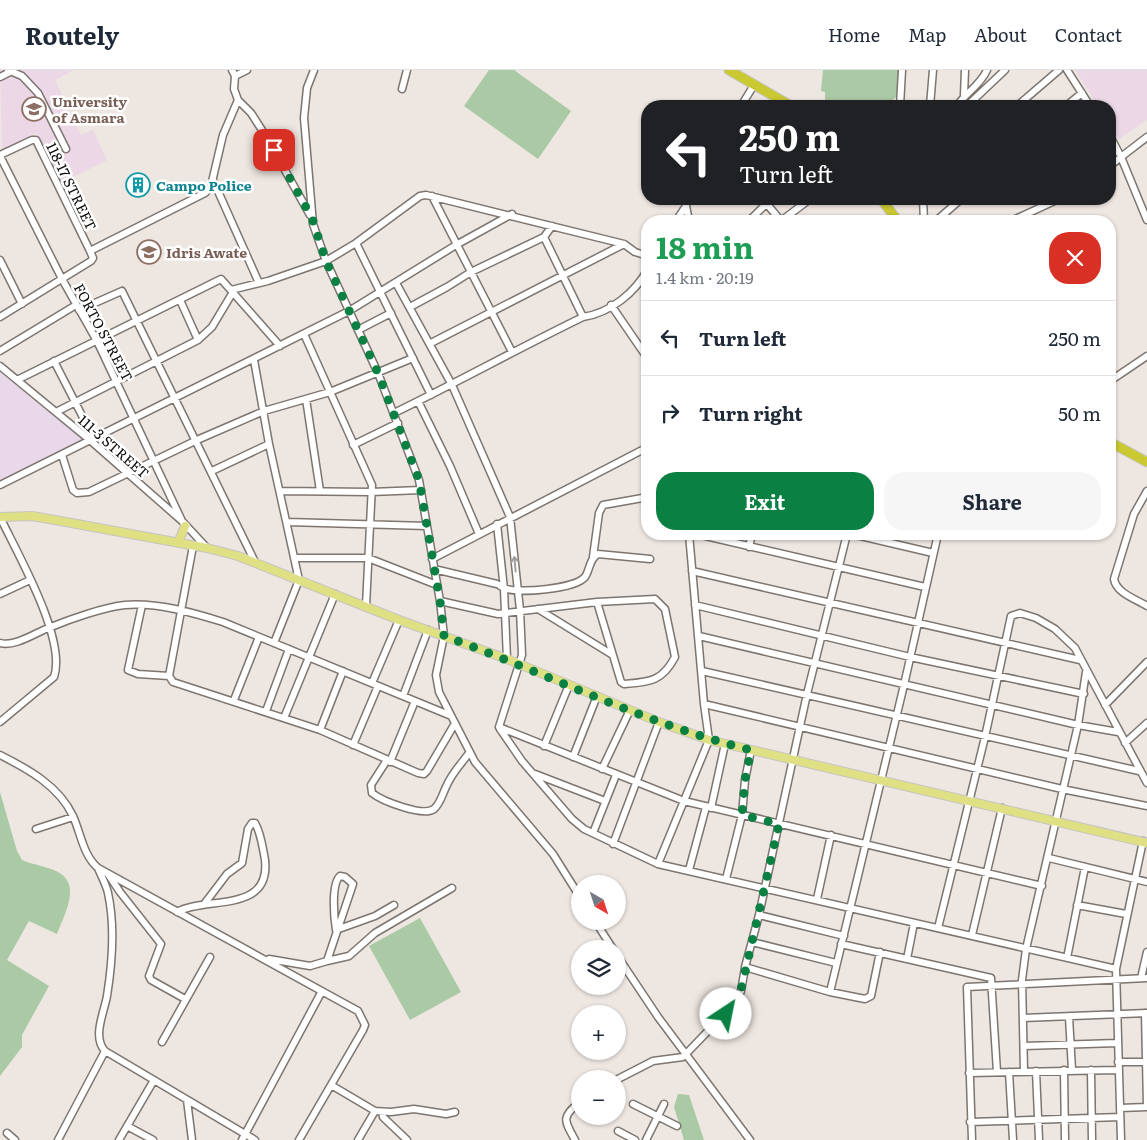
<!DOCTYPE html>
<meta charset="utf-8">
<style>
:root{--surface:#fff;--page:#f6f6f7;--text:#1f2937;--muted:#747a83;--line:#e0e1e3;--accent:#0b8043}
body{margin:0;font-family:Literata,serif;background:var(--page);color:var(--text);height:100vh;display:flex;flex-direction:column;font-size:19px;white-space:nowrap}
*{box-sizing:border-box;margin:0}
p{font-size:16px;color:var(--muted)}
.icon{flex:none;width:28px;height:28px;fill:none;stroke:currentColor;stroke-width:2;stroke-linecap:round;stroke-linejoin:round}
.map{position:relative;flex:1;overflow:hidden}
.drawer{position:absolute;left:641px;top:145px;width:475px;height:325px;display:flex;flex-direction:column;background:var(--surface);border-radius:20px;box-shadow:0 1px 4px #0004}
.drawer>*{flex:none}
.banner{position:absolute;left:641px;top:30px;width:475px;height:105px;border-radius:20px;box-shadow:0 1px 4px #0004;background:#202124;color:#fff;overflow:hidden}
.needle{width:32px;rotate:141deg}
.controls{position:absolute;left:571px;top:805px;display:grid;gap:10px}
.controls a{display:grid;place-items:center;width:55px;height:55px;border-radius:50%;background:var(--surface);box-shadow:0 1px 4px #0004;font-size:25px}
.pin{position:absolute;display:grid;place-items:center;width:42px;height:42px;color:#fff;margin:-21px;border-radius:10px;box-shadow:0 2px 8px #0006}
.me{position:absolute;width:55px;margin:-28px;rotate:34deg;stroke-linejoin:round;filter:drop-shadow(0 0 4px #0008)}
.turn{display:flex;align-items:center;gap:18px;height:105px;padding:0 15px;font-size:22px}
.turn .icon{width:65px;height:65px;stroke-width:2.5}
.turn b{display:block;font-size:35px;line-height:42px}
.round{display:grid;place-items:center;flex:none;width:52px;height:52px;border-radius:20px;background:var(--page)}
.headline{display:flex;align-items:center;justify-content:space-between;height:85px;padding:0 15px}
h1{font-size:30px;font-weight:700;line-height:38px;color:#1e9e55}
.primary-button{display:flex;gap:10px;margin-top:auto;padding:10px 15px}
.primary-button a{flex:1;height:58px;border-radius:20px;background:var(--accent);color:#fff;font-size:20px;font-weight:700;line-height:58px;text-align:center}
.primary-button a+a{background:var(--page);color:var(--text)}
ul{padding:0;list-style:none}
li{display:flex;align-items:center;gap:15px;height:75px;padding:0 15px;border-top:1px solid var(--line)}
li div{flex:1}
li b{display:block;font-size:19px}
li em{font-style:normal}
header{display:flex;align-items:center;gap:30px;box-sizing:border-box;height:70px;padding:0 25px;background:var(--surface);border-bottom:1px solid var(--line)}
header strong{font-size:24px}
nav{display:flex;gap:28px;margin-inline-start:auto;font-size:18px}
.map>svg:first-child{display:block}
.industrial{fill:#e8d8ea}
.education{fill:#ebd7e6}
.green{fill:#aac9a5}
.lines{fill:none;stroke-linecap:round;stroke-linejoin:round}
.minor-casing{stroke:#7c7570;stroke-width:9}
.major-casing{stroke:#c5c5c4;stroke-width:10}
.highway-casing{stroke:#c5c5c4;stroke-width:11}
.minor{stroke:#fff;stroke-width:6}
.major{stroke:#dfdf84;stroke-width:8}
.highway{stroke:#cac932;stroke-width:9}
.oneway{stroke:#9f9e9d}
.route{stroke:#0b8043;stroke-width:9;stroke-dasharray:0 16.2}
.labels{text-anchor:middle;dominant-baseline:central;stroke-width:5;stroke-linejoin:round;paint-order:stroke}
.education-label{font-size:14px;font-weight:bold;fill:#785e54;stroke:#fff;text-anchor:start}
.culture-label{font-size:14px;font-weight:bold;fill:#0d838f;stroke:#fff;text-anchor:start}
.street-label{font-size:14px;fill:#0f0d0b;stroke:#fff}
</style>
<header>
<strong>Routely</strong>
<nav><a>Home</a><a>Map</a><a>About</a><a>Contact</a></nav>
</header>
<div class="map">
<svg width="1147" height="1070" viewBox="0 0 1147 1070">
<rect width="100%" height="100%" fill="#eee6e1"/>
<!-- industrial -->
<path class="industrial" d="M0,302L84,371L0,414Z"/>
<!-- education -->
<path class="education" d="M0,0H74L55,10L81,65L93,60L107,90L59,114L36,63L2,79Z
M1075,0H1147V50L1119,69L1110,56V36H1098Z"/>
<!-- green -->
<path class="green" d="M489,0H514L571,41L538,89L464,36Z
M823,0H899L897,26L886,36L825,33V22L821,21Z
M0,722L17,781L22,790C33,795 46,796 56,801C83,813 64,845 57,864L29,851L7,890L49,916L22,965V977L0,1006Z
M420,848L461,922L410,950L369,876Z
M678,1024L689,1025L704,1070H684L674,1037Z"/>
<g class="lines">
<!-- minor casing -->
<g class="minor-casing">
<path id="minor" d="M8,0L22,6L38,23L66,79
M232,0L235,6L247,0
M1067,0L1090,36
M235,6L234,19L238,30L251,43L267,68L310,145
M0,7L10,2
M402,19L407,0
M964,25L965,0
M741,36L754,15
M900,36L902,0
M930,36L933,0
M957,36C966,22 980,16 987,0
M967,36L1005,0
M1017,36L1059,0
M1066,36L1082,23
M1110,66L1121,87L1147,67
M0,85L32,70H36L90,181
M0,86L62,209L97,271L182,451
M1110,96L1121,87L1147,150
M213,110L259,213
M432,126L512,282
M923,129L924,151
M766,133L781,151
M686,136L689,151
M676,151L686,136L687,129
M749,151L771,129
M781,151L810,129
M887,151L894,146
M936,151L961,129
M1011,151L1059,129
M544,167L583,247
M356,173L431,325
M0,190L22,234
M396,213L452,315L510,447L520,540L522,585L499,657L684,731L1042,816
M231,220L268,211L326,191L313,154L304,48L307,18L314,0
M180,230L198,270
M611,235L648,289
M410,237L447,217L471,202L544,167L552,156
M79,240L122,221L255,492
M0,247L91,191L93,188L90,181L205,123L211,116L223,65L238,30
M358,260L391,243
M304,264L372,415L366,536
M431,273L624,174
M0,281L76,235
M254,290L269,374L299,510L274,573
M54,291L94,369
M0,296L91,371L182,451L207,478
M17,310L221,209L280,276
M1110,311L1147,286
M306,329L320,421
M418,331L450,396L479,464
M56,342L198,270L212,257L233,222
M394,343C458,312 519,278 583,247C610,243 635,223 648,199
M353,375L398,353
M62,385L73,420L77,423L89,422L197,370L264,341L330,322L413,288
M212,401L269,374
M0,415L349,241L456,175L512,144
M280,421L371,422L421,420
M1147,421L1134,444L1114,509C1116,523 1136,529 1147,536
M0,447C17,483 67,569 54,607L0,652
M287,452L427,456
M497,454L504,519L507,589
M697,464L925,517
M847,464L807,624L759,845L745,897L830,922L865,929L871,926L880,882
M852,464L933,483
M193,476L169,606L173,612L320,660L418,703L424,704L427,701L454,655
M749,477L752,464
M593,487L599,443L603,435L648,427
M294,488H368L437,515
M432,489L648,377
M434,499L497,514C500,515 501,517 504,518C517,524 575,519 585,507C590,500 589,489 598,484L650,489
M692,501L1080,590
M0,524L30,510
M440,531L498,544L597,532L655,529L665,539L675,587C662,612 649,612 624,614L621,612L597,532
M142,535L128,600L138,604L169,606
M695,535L910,587L1084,624
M538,539L611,584
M699,566L1078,655L1118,662
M0,573C16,577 36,562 51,557C70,549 105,537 125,535C157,532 194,543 223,552L449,645
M702,601L1139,701
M372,613L399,550
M403,626L428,560
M234,630L259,567
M704,634L1062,719L1147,736
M1105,635L1147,592
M266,641L289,579
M284,648L335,524
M500,659L522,691L572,749L584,759L658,794L1116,899L1121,1070
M320,660L343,601
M1125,673L1147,653
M353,675L378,616
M544,676L569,615
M0,685C28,699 59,716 73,746C81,764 83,785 98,798L358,941L365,955L363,960L299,1070
M573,687L597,626
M387,690L371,715L372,723C382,731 423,747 434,739C441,733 443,722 447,715C452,703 462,693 469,683
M390,692L415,631
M602,699L630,640
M535,704L605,731
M711,738L725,674
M36,759L73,747
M593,763L616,705
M613,774L659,652
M1049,788L1147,812
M658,794L709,670L704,634L689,464
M98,798C101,806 106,814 108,823C115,855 112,895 107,926C104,943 92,967 105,981L255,1070
M689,800L706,737
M108,804L120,822L161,874L149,906L151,910L185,929
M726,809L742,745L745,710L751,680
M580,827L553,784L475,692L439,622L436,605L444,566L440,531L419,410L378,303L326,191L356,173L420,126L426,125L624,174L635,182L648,186
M817,829L831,765
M1077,835L1126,844
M177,842C206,826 271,844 265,790C263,779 261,763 255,753H252L248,759L242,793L227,804L205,833
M759,845L844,866
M595,851L613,879
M938,858L985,667L1011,546L1020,543L1036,548L1055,559L1075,578L1147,713
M336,860L375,846L394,835
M972,865L1002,738
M752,872L836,893
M841,874L991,908L997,1002
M618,887L658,947L750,1070
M1067,888L1085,797
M269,889L310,896L327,891L353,814L345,807L340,806C331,814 334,848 336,860
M907,889L914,853
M327,891L349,886L375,863L452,818
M1116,899L1143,771
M1141,908L1147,882
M830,922L904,615L938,464
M1145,943L1147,1036
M1069,947L1072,1000
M1023,948L1147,943
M162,972L210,887
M1024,976L1117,973
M1118,992H1147
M1064,1000L1065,1070
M1091,1000L1092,1070
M1024,1001L1022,910L1026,879L1078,655L1086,602
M1036,1001L1039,1070
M1009,1002L1013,1070
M969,1003L1118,1000
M618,1009L653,991L683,987L734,934L741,921L745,898
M331,1015L375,1041L391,1042L414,1039L446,1044L455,1042
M187,1030L192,1070
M633,1034L677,1056
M1120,1038L1147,1037
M382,1042L383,1047L407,1070
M970,1052L1120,1047
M127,1056L153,1070
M618,1061L635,1070
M7,1063L15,1070
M58,1070L105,981
M119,1070L154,1010
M242,1070L322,921
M358,1070L375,1041
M575,1070C564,1050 561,1047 580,1032
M646,1070L664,1034
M972,1070L967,917L1147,908"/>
</g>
<!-- major casing -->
<g class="major-casing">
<path id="major" d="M0,447L32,446L55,450L207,478L238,486L399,550L507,589L659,652L709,670L1147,773
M178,473L185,456"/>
</g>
<!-- highway casing -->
<g class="highway-casing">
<path id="highway" d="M729,0L791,36
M881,129L898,151
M1110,372L1147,392"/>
</g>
<!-- minor -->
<use href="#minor" class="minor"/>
<!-- major -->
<use href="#major" class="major"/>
<!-- highway -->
<use href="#highway" class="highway"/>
</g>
<!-- one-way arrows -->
<defs><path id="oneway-shaft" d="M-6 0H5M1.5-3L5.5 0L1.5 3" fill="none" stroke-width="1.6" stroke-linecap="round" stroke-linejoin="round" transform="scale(1.25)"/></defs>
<use class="oneway" href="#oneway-shaft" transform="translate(515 494) rotate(-95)"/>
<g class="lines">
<!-- route -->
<path class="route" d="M274,80L312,148L326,191L378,303L419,410L440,531L444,566C546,603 645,654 751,680L745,710L742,745L779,754L741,920L726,944"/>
</g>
<!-- icons -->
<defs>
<g id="university-ring" transform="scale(1.25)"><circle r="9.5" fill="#fff" stroke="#8d6e63" stroke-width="1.5"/><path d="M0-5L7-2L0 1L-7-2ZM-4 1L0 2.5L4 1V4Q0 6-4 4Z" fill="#8d6e63"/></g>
<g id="building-ring" transform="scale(1.25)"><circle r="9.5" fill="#fff" stroke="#0f9aa8" stroke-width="1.5"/><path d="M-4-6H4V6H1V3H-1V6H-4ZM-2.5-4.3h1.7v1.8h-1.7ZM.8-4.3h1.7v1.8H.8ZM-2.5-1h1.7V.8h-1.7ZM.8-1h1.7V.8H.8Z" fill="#0f9aa8"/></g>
<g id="school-ring" transform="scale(1.25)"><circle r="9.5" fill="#fff" stroke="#8d6e63" stroke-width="1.5"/><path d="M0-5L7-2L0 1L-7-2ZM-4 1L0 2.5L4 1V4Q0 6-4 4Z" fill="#8d6e63"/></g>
</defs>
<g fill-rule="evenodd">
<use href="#university-ring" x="34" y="39"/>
<use href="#building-ring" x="138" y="115"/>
<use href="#school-ring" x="149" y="182"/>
</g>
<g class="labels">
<!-- education labels -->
<g class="education-label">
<text x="52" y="31">University<tspan x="52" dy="16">of Asmara</tspan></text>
<text x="166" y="182">Idris Awate</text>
</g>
<!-- culture labels -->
<g class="culture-label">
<text x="156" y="115">Campo Police</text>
</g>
<!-- street labels -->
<g class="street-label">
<text transform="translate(72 116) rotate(64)">118-17 STREET</text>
<text transform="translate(104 262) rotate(62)">FORTO STREET</text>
<text transform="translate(114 376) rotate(41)">111-3 STREET</text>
</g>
</g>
</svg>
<div class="controls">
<a><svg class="needle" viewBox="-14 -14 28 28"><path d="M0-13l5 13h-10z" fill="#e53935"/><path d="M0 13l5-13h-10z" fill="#747a83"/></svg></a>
<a><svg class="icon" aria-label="layers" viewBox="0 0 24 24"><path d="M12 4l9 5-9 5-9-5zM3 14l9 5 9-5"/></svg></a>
<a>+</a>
<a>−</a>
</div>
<div class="pin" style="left:274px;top:80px;background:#d93025"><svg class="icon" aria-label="arrive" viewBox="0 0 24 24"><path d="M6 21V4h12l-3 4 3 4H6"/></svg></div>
<svg class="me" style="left:726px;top:944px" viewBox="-20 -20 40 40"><circle r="19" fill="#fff"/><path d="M0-13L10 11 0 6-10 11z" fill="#0b8043"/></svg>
<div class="banner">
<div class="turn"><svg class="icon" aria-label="left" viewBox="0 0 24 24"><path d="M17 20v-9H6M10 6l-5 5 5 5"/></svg><div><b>250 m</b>Turn left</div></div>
</div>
<section class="drawer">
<div class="headline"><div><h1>18 min</h1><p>1.4 km · 20:19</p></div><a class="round" style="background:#d93025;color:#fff"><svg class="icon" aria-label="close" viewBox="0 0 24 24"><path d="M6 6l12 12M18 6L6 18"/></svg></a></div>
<ul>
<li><svg class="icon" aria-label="left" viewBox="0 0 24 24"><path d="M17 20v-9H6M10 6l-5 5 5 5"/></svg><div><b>Turn left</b></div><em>250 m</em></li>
<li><svg class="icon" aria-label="right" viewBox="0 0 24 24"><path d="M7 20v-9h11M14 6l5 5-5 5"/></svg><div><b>Turn right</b></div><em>50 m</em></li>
</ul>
<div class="primary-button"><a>Exit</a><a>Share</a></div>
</section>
</div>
